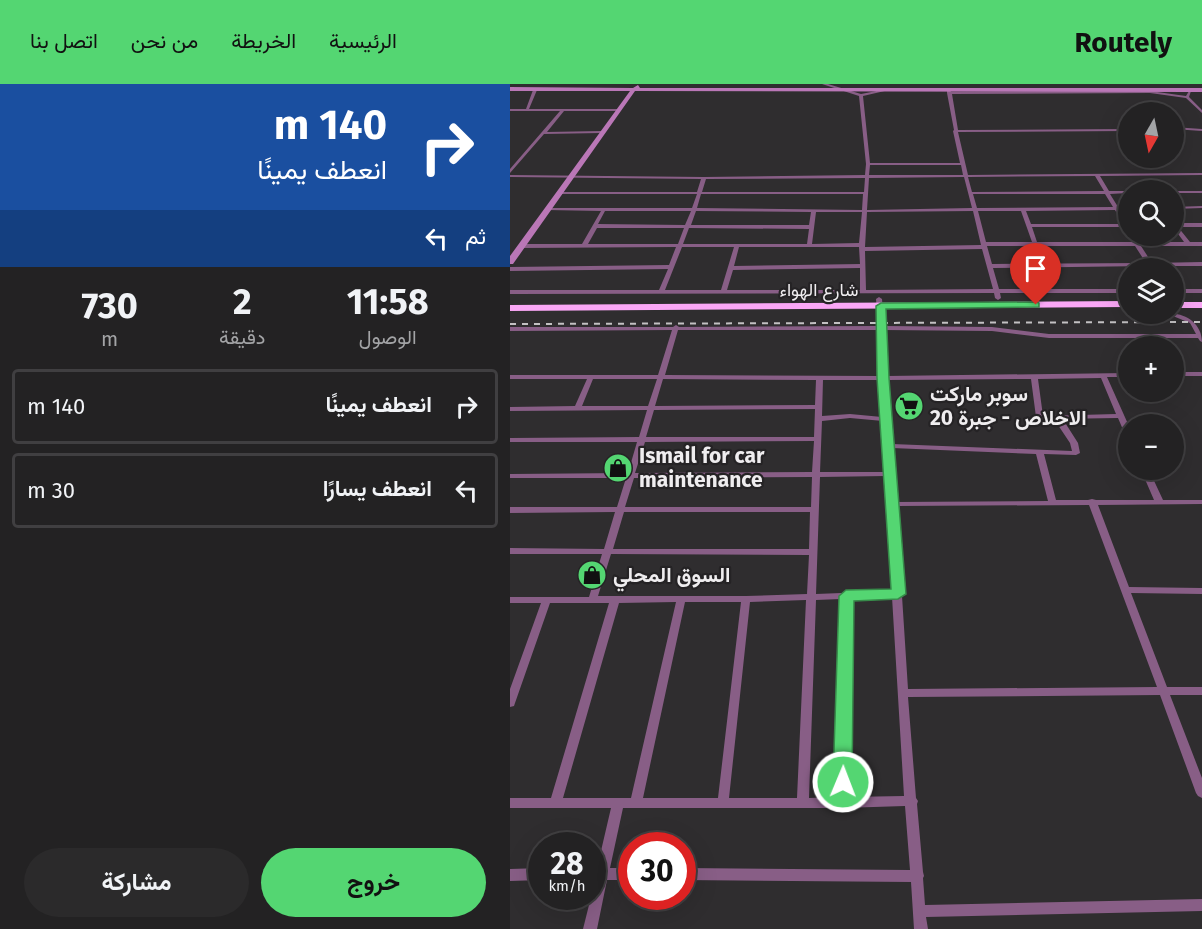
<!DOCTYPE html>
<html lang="ar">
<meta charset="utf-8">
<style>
:root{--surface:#232223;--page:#2b2a2b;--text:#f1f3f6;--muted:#a3a4a6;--line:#403f41;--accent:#54d672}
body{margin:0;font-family:"Fira Sans",Vazirmatn,sans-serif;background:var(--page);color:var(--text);direction:rtl;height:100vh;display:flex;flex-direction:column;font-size:22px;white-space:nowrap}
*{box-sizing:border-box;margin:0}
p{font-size:20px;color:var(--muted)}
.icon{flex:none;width:33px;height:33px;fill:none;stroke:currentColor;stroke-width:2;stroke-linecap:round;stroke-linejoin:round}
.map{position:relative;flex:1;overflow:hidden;direction:ltr}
.panel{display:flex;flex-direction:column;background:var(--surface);width:510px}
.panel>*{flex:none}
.guide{background:#1a4fa0;color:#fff;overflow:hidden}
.needle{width:39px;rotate:189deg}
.tools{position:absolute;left:608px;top:18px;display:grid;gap:12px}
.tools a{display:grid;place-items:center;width:66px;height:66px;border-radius:50%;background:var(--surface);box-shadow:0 6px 24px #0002,0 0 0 2px var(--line);font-size:30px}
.speed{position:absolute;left:18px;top:748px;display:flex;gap:12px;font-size:30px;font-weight:700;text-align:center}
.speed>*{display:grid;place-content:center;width:78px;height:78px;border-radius:50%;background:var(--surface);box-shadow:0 6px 24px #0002,0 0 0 2px var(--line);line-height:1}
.speed small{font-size:15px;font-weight:400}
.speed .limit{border:9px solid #d22;background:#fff;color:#111}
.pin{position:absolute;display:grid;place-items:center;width:51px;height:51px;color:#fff;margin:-62px -26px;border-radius:50% 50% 50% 0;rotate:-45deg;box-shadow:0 0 6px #0007}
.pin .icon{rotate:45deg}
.me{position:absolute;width:66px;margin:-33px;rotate:1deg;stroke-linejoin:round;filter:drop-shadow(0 0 4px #0008)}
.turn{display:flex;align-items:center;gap:21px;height:126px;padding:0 24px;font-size:27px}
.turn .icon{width:78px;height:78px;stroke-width:2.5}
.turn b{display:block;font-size:42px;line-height:51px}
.then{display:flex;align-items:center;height:57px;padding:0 24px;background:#0003;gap:12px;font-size:22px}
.eta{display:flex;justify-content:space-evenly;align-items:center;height:102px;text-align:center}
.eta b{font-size:36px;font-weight:700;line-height:42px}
.cta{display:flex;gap:12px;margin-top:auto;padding:12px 24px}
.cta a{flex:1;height:69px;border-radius:36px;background:var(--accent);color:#111;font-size:24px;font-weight:700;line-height:69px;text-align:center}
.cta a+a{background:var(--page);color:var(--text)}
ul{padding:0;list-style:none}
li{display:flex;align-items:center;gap:18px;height:75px;margin:0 12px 9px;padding:0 12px;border:3px solid var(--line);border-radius:6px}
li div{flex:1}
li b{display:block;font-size:22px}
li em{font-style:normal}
header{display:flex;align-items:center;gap:36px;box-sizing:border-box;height:84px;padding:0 30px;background:var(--accent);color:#111}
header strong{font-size:28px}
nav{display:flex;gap:33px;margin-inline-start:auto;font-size:21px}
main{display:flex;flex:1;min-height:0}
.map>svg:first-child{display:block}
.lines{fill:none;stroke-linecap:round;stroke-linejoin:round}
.street{fill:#885e86;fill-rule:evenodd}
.secondary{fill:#ba77b7;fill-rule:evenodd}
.highway{fill:#faa7f6;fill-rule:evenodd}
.rail{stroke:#c3c1c3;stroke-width:2;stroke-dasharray:6 6;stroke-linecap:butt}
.route{fill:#54d672;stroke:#378b4a;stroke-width:1.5}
.labels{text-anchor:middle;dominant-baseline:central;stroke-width:4.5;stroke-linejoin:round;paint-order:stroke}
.far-street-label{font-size:18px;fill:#efedef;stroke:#252325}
.poi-label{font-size:21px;font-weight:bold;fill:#efedef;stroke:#252325;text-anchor:start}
</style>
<header>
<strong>Routely</strong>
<nav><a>الرئيسية</a><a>الخريطة</a><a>من نحن</a><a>اتصل بنا</a></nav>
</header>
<main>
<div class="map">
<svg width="692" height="845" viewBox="0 0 692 845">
<rect width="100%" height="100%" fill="#2f2d2f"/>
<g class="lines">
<!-- street -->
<path class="street" d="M312,0H318L351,10L377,5L379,6L353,12L360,79H450L443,47L444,46L437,9V5L439,4L441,8L640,7L676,12L679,7H681L679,13L692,26V29L676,14L640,9L442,10L448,46L618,45V47L448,48L458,91L692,89V91L590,92L599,107H618V109L600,110L608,123H618V125L610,126L618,140V146L615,143H522L527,158H623L620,152H624L629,158H674L663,143V137L666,139H692V143H668L680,158H692V162H631L642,179L692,178V182H644L641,184L638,182L483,184L489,205H618V209H490L491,214L488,216L485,214L484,209L0,210V206H149L158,185L0,187V183L159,181L166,163L11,164L8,162L11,160H72L91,127L37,126L35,125V124H182L187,110H47V108H187L191,95L0,93V91L194,93L355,91L356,80L349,12ZM360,81H451L453,91H359ZM585,92L594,107L462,108L458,93ZM454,93L462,124L357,126L359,94ZM355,94L354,108H192L196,95ZM191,110H353L352,126L187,124ZM463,110H595L603,123L467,124ZM605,126L613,140H521L516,127ZM95,127H181L175,141L88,140ZM186,127L301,128L299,141H181ZM463,127L471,161L355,163L357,128ZM468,127H511L522,158H476ZM306,128H352L349,159L302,160ZM87,144H174L168,160H78ZM179,144L299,145L297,160H173ZM477,162H625L636,179L482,180ZM172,163H224L211,206H155ZM229,163H349L350,180L224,182ZM472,165L483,205L356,206L355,167ZM350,184V206H217L223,186Z
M25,5L27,6L19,25H108L110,26L108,27H54L37,48L91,47L93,48L91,49L34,50L0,89V85L50,27H0V25H16L23,6Z
M663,43L692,45V47L663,45Z
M663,107H692V109H663Z
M692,122V124L663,125V123Z
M663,205H692V209H663Z
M369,213L372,215L374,242L482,243L539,250H686L680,239L658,230C674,228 692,239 692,258L690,257L688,254H539L482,247L374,246L377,292L618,289V293H597L618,340V350L614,348L608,334L545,335L554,337L568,359L570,369L566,371L534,370L546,416H578L582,415L586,416H644L631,386H639L653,416H692V420L588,421L619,503L692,504V510L621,509L657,603H692V611H660L692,694V714L688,712L686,709L650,611L398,613L406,714L408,717L407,720L413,788L414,792L413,794L415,821L692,815V827L416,833L418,845H404L401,798L172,796V784L400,786L395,722L332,724H113L100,784H122V796H97L87,845H73L81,813H82L85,796H82V784H87L101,724H0V714H41L99,519H40L5,619L4,622L0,623V605L31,519H0V513H79L92,470H0V464L94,465L105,428L0,429V423H107L116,394H0V390L118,389L127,358H0V354L129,353L137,326L0,327V323L65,322L77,295H0V291H148L162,246L0,247V243H163L166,241L169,243L368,242L366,215ZM168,246H368L370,292L155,291ZM591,294L606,330L533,332L528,295ZM83,295H147L138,322H72ZM153,295L306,296L305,321L145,322ZM521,295L526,333L527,335L548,341L560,359L562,367L382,360L377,296ZM313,296H370L372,333L340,330L312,332ZM305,325L304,353H136L144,326ZM340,334L373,337L376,388H310L312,337ZM304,357L302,388L125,389L135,358ZM382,364L526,370L538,417L385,418ZM376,392L382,507L306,510L310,393ZM302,393L301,423H115L124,394ZM579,421L647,603L398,605L392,512L394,510L391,508L386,422ZM114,428H300L299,465H103ZM101,470L299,471L297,510L236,512H88ZM382,513L394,712L338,713L341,515ZM331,515L326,713L299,714L306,516ZM296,516L287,714H219L240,518ZM166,518L121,714H53L109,519ZM175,518H231L208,714H133Z
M663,288H692V292H663Z
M32,784V796L0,797V785Z"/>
<!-- secondary -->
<path class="secondary" d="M128,1L130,4H692V8L125,7L3,180H0V172L120,7H0V3L123,4Z"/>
<!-- highway -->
<path class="highway" d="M618,217V223L0,227V221Z
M663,218H692V224H663Z"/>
<!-- rail -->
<path class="rail" d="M0,240L692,238"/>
</g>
<!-- route -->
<path class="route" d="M526,218L529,219V223L376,225L379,294L396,510L388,515L344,517L342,698L339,704L333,706L326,704L323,698L329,512L336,506L381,505L367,294L366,222L371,219Z"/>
<!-- icons -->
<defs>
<g id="supermarket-disc" transform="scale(1.5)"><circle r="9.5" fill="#54d672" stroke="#252325"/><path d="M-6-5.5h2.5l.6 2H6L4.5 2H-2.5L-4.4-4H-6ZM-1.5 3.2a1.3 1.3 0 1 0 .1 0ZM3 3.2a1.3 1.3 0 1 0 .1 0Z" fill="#111"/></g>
<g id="shop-disc" transform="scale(1.5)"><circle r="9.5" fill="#54d672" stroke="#252325"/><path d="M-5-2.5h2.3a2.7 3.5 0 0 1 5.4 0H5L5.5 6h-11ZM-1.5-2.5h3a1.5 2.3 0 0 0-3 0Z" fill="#111"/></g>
</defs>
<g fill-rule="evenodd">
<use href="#supermarket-disc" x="399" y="322"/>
<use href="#shop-disc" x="108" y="384"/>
<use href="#shop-disc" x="82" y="491"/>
</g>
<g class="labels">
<!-- far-street labels -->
<g class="far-street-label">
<text x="309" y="206">شارع الهواء</text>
</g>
<!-- poi labels -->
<g class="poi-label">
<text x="420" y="310">سوبر ماركت<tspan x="420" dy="24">الاخلاص - جبرة 20</tspan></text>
<text x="129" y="372">Ismail for car<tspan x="129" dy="24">maintenance</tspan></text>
<text x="103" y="491">السوق المحلي</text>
</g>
</g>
</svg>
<div class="tools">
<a><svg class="needle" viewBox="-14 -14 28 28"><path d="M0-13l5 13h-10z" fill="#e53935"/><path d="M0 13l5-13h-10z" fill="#a3a4a6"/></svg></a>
<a><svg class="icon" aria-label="search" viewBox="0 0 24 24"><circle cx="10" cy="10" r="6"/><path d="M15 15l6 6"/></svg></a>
<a><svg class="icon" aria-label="layers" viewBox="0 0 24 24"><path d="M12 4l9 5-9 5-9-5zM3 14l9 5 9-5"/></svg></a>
<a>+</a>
<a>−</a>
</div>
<div class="speed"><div>28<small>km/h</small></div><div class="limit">30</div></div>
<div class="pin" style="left:526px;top:221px;background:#d93025"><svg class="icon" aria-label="arrive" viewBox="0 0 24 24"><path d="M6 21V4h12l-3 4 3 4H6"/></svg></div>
<svg class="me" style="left:333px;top:698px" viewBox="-20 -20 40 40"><circle r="17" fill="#54d672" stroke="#fff" stroke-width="3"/><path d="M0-11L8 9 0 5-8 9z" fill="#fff"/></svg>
</div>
<section class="panel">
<div class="guide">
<div class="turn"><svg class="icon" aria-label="right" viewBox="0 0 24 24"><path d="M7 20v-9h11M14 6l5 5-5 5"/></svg><div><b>140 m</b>انعطف يمينًا</div></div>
<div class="then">ثم<svg class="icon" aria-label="left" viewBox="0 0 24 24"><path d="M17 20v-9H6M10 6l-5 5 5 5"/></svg></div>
</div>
<div class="eta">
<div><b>11:58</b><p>الوصول</p></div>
<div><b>2</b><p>دقيقة</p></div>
<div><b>730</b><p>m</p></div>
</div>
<ul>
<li><svg class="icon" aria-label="right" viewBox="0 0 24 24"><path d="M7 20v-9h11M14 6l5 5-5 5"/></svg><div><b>انعطف يمينًا</b></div><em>140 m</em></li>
<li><svg class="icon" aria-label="left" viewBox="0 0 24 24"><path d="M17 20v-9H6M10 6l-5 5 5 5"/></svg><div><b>انعطف يسارًا</b></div><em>30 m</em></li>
</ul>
<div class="cta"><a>خروج</a><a>مشاركة</a></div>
</section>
</main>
